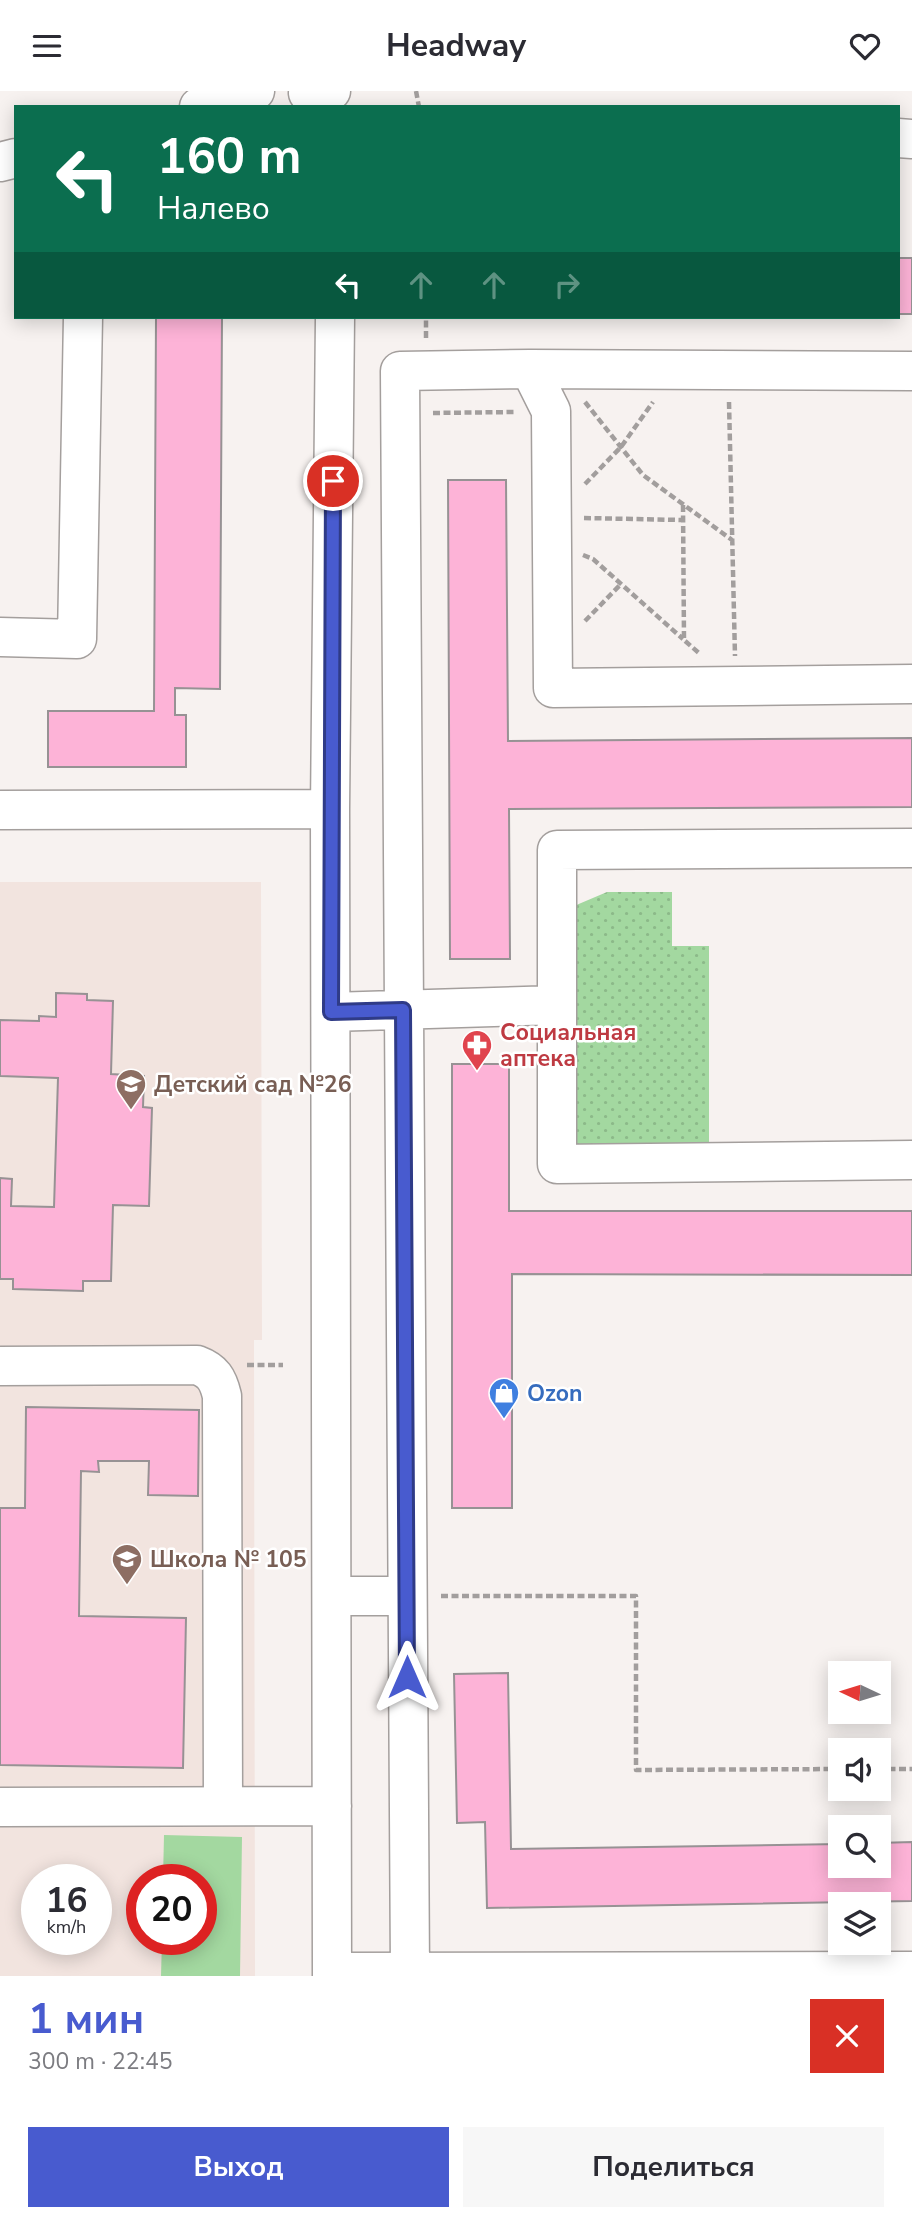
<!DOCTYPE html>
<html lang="ru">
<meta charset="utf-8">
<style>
:root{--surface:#fff;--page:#f7f7f7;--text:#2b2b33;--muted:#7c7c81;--accent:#485bcf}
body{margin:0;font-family:"Nunito Sans",sans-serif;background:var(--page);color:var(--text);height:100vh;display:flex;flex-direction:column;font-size:26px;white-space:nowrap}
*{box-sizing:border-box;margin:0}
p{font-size:23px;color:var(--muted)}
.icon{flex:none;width:38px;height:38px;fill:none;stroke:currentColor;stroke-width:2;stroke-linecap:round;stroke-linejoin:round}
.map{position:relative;height:1885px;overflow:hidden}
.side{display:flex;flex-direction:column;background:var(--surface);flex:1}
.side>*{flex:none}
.banner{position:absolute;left:14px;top:14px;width:886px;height:214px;border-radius:0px;box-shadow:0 4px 18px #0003;background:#0b6e4f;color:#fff;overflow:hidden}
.needle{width:46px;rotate:274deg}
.fabs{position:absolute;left:828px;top:1570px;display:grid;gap:14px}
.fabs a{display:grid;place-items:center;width:63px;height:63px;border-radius:0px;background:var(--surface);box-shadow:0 4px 18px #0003;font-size:35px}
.speed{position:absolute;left:21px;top:1773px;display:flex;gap:14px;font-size:35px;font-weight:700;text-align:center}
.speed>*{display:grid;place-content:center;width:91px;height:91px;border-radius:50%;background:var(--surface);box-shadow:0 4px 18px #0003;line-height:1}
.speed small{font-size:18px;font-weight:400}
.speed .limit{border:10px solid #d22;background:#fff;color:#111}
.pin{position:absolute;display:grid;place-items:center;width:60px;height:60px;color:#fff;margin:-30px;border:4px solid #fff;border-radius:50%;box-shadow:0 2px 7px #0007}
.me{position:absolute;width:77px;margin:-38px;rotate:0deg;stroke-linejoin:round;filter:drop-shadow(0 0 5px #0008)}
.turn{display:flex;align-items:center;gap:24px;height:147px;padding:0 28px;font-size:32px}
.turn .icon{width:91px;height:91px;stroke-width:2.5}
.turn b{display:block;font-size:49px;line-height:60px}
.lanes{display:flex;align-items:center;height:66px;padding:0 28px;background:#0003;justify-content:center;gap:35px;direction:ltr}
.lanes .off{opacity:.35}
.round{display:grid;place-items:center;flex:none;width:74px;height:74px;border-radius:0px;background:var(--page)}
.overview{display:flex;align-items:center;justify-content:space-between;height:119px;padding:0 28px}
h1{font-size:42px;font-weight:700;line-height:52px;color:var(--accent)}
.button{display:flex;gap:14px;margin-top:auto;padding:14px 28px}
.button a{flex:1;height:80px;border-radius:0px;background:var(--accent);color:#fff;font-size:28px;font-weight:700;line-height:80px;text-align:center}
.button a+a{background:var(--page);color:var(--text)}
header{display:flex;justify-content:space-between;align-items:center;height:91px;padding:0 28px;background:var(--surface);font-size:32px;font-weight:700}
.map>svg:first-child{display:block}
.built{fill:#f2e4df;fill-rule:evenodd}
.park{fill:url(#park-dots)}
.pitch{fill:#a3d8a0}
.building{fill:#fdb3d7;stroke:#979294;stroke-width:2}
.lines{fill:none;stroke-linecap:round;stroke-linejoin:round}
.minor-casing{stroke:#a49f9d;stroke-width:41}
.path{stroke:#a29e9d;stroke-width:4.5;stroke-dasharray:7 3.5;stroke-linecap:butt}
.minor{stroke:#fff;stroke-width:38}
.route-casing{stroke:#2f3b87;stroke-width:18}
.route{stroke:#485bcf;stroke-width:12}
.labels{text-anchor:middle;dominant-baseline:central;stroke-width:5;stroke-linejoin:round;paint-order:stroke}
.health-label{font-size:23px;font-weight:bold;fill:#be3a42;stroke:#fff;text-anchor:start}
.education-label{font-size:23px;font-weight:bold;fill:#785e54;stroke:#fff;text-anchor:start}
.shop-label{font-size:23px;font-weight:bold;fill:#366cbe;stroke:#fff;text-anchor:start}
</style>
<header><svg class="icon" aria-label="menu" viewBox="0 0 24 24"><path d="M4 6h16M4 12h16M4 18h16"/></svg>Headway<svg class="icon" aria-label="heart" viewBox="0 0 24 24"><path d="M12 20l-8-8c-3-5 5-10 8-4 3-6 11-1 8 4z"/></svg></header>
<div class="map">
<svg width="912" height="1885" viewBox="0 0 912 1885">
<defs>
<pattern id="park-dots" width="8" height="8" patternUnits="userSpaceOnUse" patternTransform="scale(1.75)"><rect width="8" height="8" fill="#a3d8a0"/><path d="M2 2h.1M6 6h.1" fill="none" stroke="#8cb989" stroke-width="1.8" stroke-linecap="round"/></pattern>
</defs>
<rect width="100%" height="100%" fill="#f7f2f0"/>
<!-- built -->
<path class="built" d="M0,791H261L262,1249H254L255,1885H0ZM37,1788H96V1848H37ZM142,1788H201V1848H142Z"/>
<!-- park -->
<path class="park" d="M607,801H672V855H709V1059H574V815Z"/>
<!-- pitch -->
<path class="pitch" d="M164,1744L242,1746L240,1885H161L162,1848H201V1788H163Z"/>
<!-- building -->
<path class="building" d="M898,167H912V223H898Z
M156,226H222L220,598L175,597V624H186V676H48V620H154Z
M448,389H506L508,650L912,647V716L509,718L510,868H450Z
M56,902L87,903V909L113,910L111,983L144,985L143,1016L152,1017L149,1115L113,1114L111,1190H83V1200L13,1198V1188H0V1087L12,1088L11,1115L54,1116L58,987L0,985V929L39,930V925L56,926Z
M452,973H509V1120H912V1184L512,1183V1417H452Z
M26,1316L199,1319L198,1405L148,1404L149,1370H98L99,1381L81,1380L79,1525L186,1527L183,1677L0,1674V1417H25Z
M508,1582L511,1758L840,1753V1774H878V1752L912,1751V1810L487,1817L485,1731L457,1732L454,1583Z"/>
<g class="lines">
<!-- minor casing -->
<g class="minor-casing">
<path id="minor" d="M308,2L331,0
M199,16L255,0
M898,47L912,48
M0,71L16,67
M530,278L912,280
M0,546L77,548L83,226
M0,719L330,718
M912,757L557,759V1073L912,1069
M331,921L556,914
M0,1275L197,1274C213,1280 218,1288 222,1305L223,1715
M332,1505H406
M0,1716L332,1715
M332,1881L912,1880
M410,1881L400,280L530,278L551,320L553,597L912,593
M332,1885L330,718L335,226"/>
</g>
<!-- path -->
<path class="path" d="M416,0L419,16
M426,247V226
M585,311L643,384L732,449
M729,311L735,565
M433,322L515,321
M585,393L621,356L653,311
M683,414L684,549L700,563
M584,427L683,429
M583,464L593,468L683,548
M585,530L621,493
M247,1274H283
M441,1505H636V1679L840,1678
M878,1678H912"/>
<!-- minor -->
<use href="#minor" class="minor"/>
</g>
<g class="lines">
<!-- route casing -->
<g class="route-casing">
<path id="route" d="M333,390L331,921L403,919L407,1586"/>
</g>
<!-- route -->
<use href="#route" class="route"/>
</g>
<!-- icons -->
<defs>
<g id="pharmacy-pin" transform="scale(1.575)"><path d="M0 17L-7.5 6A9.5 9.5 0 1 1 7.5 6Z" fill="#e0444e" stroke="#fff"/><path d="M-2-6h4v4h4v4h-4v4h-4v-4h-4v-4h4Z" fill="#fff"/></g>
<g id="school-pin" transform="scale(1.575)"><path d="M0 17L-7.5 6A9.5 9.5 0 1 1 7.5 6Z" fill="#8d6e63" stroke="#fff"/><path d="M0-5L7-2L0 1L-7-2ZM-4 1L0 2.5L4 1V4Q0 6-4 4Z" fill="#fff"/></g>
<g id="shop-pin" transform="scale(1.575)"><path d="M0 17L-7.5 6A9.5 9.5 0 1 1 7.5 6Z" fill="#3f7fe0" stroke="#fff"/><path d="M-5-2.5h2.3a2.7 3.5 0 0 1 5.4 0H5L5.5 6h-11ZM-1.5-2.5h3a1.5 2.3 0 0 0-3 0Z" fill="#fff"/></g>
</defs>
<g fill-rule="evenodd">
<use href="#pharmacy-pin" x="477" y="954"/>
<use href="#school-pin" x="131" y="993"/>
<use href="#shop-pin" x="504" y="1302"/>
<use href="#school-pin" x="127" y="1468"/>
</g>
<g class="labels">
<!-- health labels -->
<g class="health-label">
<text x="500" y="941">Социальная<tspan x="500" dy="26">аптека</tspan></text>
</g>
<!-- education labels -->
<g class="education-label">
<text x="154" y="993">Детский сад №26</text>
<text x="150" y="1468">Школа № 105</text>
</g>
<!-- shop labels -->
<g class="shop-label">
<text x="527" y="1302">Ozon</text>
</g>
</g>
</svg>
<div class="fabs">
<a><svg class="needle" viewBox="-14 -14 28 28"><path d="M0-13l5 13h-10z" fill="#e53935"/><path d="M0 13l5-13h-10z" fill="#7c7c81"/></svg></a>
<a><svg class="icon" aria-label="sound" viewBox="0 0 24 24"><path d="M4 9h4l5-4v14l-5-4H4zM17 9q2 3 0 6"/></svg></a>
<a><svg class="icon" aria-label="search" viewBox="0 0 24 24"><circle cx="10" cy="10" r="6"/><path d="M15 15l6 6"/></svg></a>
<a><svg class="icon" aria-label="layers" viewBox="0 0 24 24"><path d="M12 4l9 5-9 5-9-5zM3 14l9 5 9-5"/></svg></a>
</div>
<div class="speed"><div>16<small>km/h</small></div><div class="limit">20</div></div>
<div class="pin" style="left:333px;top:390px;background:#d93025"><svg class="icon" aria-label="arrive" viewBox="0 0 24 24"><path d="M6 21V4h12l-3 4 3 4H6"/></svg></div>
<svg class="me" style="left:407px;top:1586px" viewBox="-20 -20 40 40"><path d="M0-17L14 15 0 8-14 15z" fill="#485bcf" stroke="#fff" stroke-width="4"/></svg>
<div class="banner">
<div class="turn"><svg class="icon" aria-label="left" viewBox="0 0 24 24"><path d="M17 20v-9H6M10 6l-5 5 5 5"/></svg><div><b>160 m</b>Налево</div></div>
<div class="lanes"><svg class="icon" aria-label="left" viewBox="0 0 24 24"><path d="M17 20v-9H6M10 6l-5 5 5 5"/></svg><svg class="icon off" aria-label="ahead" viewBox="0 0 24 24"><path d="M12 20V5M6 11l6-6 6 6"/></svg><svg class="icon off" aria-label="ahead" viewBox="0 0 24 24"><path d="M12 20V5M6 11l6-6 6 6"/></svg><svg class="icon off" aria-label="right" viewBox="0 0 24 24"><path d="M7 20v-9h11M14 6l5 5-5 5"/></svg></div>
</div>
</div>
<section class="side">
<div class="overview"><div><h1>1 мин</h1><p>300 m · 22:45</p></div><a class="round" style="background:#d93025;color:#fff"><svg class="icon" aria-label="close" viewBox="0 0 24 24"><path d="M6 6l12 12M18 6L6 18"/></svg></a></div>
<div class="button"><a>Выход</a><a>Поделиться</a></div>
</section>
